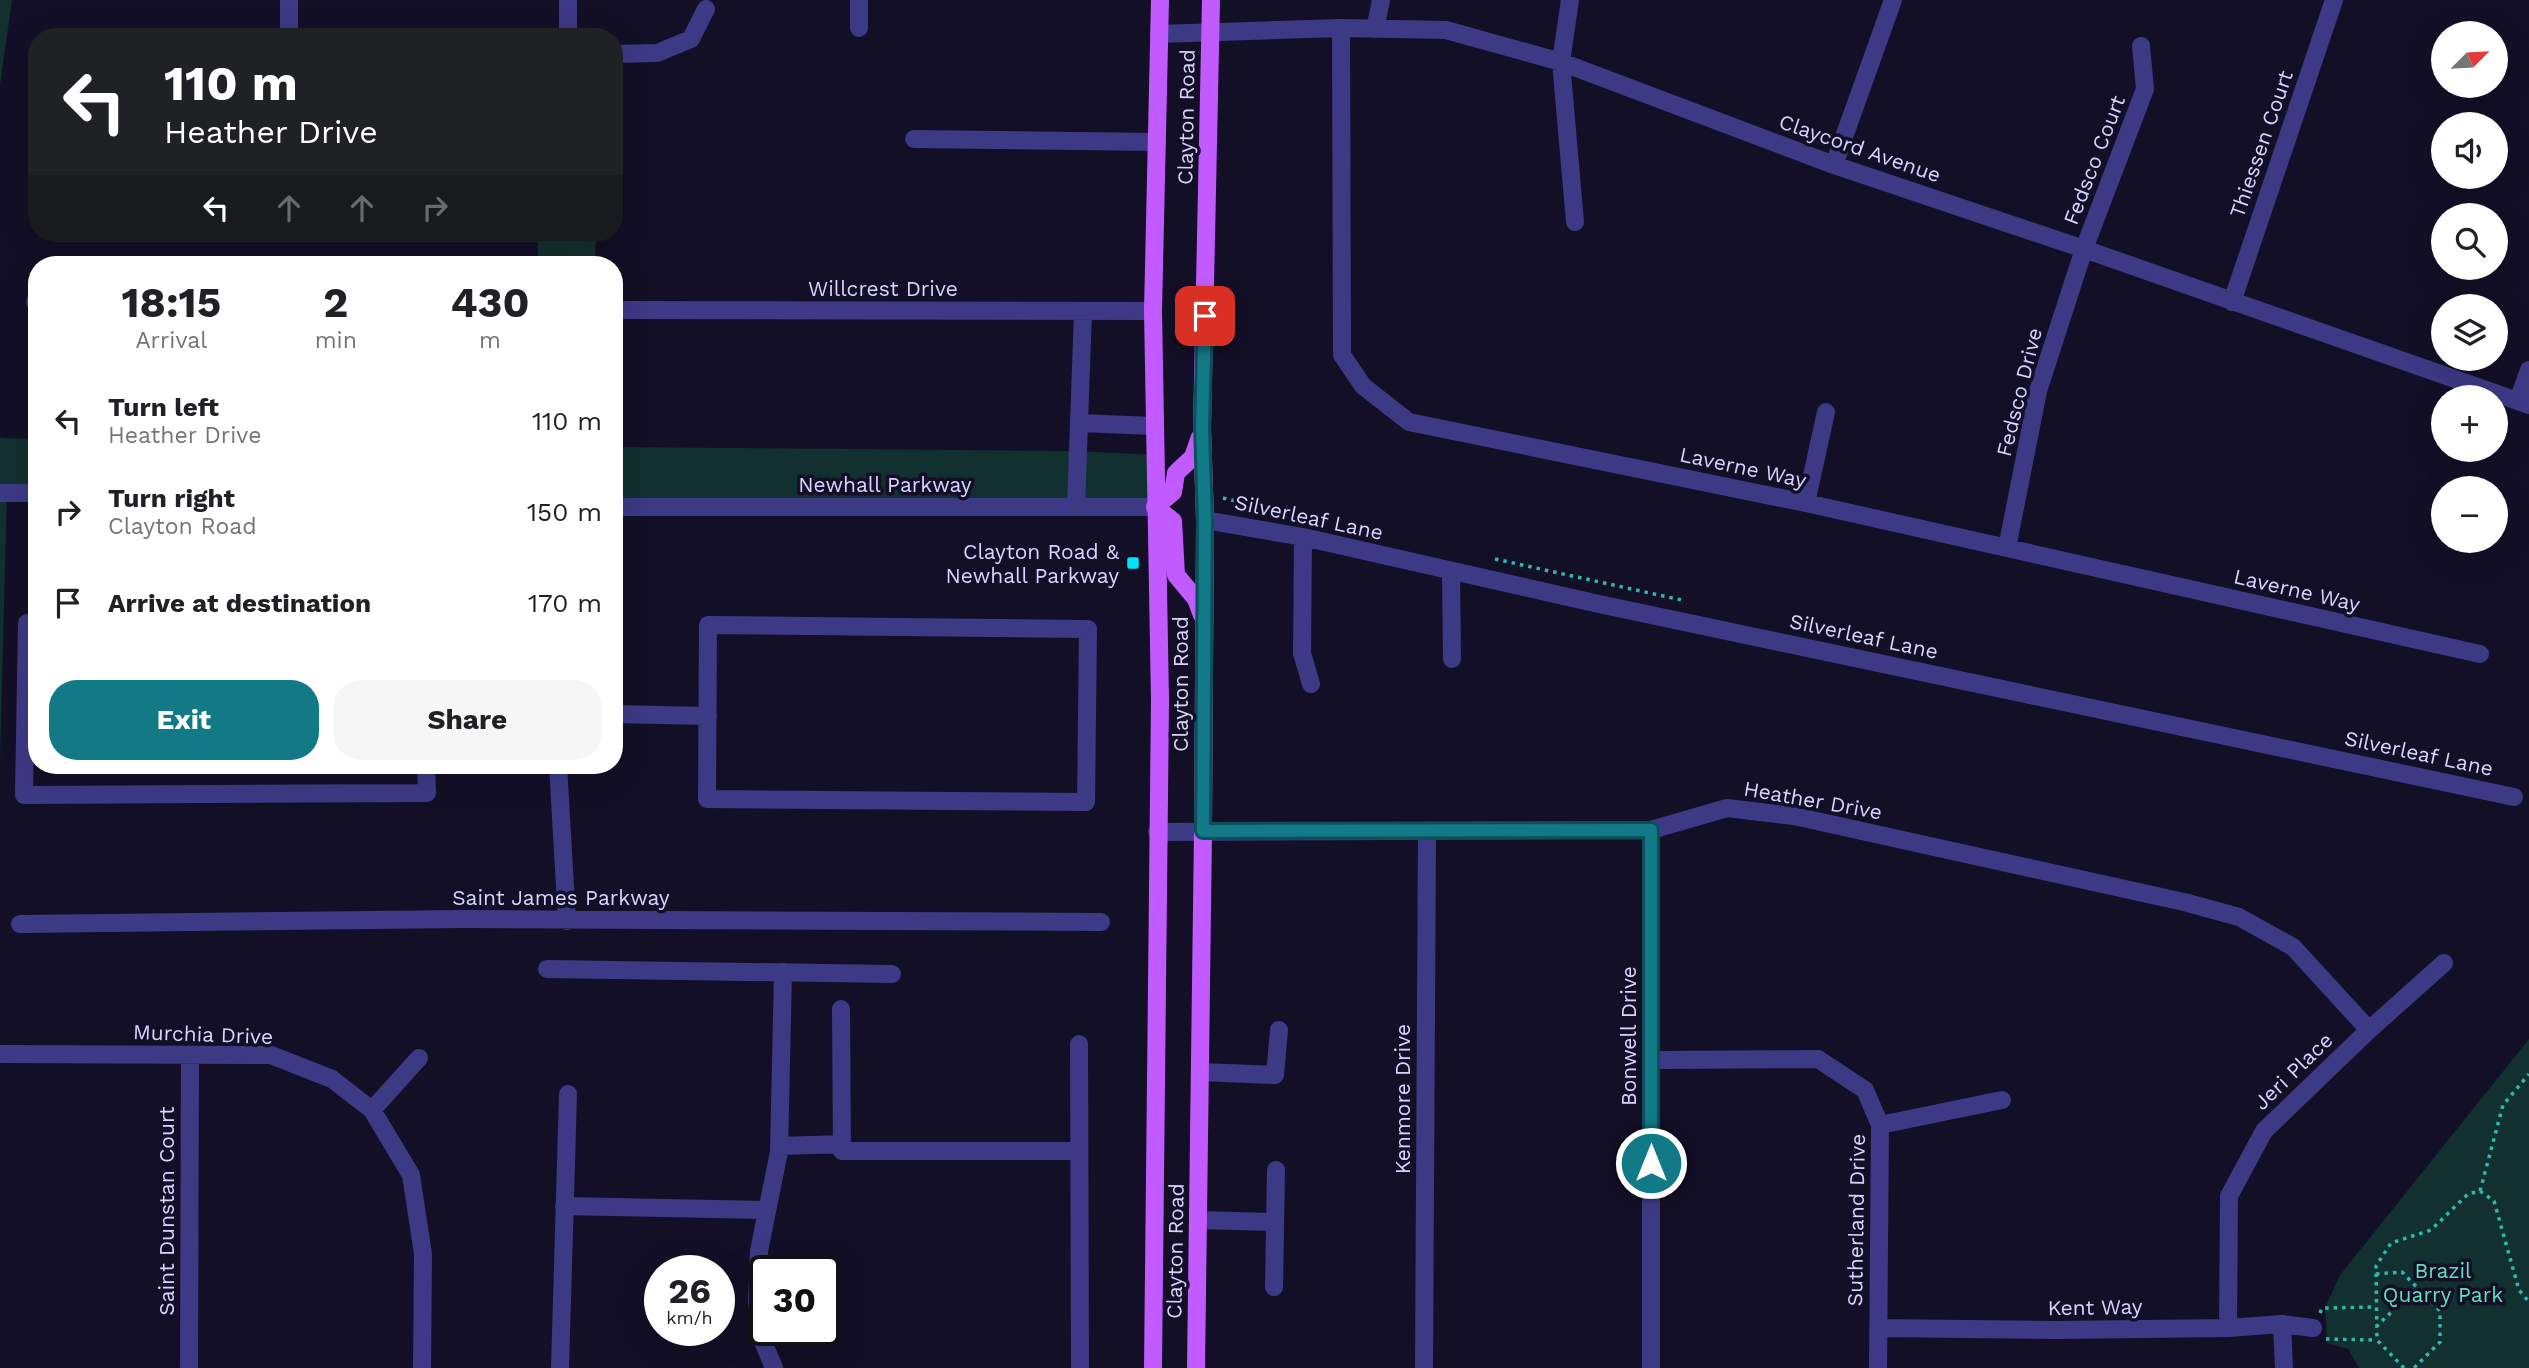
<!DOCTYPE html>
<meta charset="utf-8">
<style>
:root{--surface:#fff;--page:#f6f6f6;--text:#202124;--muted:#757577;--accent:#127987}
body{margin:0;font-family:"Work Sans",sans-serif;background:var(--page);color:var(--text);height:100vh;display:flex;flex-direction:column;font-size:26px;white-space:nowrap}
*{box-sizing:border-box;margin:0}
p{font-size:23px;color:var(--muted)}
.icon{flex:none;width:38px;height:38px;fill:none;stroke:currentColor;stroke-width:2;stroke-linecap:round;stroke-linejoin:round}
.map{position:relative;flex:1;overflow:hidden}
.side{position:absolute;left:28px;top:256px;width:595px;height:518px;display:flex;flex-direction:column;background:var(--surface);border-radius:28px;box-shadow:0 7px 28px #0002}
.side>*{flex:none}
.hud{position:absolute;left:28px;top:28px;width:595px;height:214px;border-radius:28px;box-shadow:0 7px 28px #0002;background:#202124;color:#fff;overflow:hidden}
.needle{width:46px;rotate:66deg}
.fabs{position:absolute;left:2431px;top:21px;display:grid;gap:14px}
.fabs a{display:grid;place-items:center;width:77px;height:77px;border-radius:50%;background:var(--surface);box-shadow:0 7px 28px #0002;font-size:35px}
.speed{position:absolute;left:644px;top:1255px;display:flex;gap:14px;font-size:35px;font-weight:700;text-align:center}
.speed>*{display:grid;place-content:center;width:91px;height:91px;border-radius:50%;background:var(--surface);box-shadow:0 7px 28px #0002;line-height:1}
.speed small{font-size:18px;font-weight:400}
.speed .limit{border:4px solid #111;border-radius:10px;background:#fff;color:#111}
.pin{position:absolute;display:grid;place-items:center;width:60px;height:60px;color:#fff;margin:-30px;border-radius:14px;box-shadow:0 4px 10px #0006}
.me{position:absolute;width:77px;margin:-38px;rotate:0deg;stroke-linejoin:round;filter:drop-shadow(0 0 5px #0008)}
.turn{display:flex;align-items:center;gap:24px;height:147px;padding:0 21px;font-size:32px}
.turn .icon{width:91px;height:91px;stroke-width:2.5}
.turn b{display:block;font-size:49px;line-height:60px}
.lanes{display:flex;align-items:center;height:66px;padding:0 21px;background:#0003;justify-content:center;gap:35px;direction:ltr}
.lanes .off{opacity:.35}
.eta{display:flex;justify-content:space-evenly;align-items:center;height:119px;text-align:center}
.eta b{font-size:42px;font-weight:700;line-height:49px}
.action{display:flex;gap:14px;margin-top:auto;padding:14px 21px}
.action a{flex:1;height:80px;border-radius:28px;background:var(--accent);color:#fff;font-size:28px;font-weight:700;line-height:80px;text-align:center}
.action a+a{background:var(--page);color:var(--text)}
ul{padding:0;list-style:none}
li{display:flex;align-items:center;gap:21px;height:91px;padding:0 21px}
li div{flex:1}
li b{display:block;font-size:26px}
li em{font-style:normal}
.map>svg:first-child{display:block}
.green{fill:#12302f}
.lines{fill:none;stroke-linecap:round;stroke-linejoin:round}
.path{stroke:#2fb8b0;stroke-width:3.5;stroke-dasharray:3.5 5;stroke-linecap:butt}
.minor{stroke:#3d3a85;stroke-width:18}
.major{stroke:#c25bff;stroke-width:18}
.route-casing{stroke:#0c4f58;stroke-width:18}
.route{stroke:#127987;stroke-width:12}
.poi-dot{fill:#00e5ff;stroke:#130f26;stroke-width:2.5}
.labels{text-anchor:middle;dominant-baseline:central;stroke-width:7;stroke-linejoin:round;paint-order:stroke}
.street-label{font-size:21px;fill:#d9d4ff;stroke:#130f26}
.poi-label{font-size:21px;fill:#d9d4ff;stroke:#130f26;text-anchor:end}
.park-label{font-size:21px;fill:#5fe0c0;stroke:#130f26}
</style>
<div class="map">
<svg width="2529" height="1368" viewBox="0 0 2529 1368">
<rect width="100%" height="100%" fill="#130f26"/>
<!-- green -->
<path class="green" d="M0,0H12L0,85Z
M538,233H596L595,264H538Z
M0,438L37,439V493L7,492L0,760Z
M614,447L1078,451L1154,455L1155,507H614Z
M2529,1039V1368H2359L2348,1349L2327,1343L2325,1308L2340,1275Z"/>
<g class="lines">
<!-- path -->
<path class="path" d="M1223,498L1283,513
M1495,559L1686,601
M2480,1191L2503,1105L2529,1074
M2376,1274L2402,1272L2440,1311V1342L2414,1368
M2320,1313L2322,1308L2376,1307
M2376,1327L2417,1287
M2326,1339L2377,1340
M2404,1368L2377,1340L2376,1266L2391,1243L2431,1230L2468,1194L2480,1191L2494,1201L2519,1290L2529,1302"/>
<!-- minor -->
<path class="minor" d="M568,0V37
M859,0V28
M1570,0L1561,62L1575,222
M1341,28L1342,355L1363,386L1409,422L1806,503L2480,654
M1375,29L1381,0
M1159,34L1341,28L1446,30L1561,62L1834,165L2084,249L2529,405
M289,37V0
M614,54L657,53L691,39L706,9
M914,139L1157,142
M1834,165L1893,0
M35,302H37
M2232,302L2334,0
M614,310L1153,311
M2518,401L2529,370
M1079,423L1154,426
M0,493H37
M1806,503L1826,412
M614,507H1155
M1076,507L1083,311
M1205,520L1303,537L1599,604L2514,797
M1303,537L1302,653L1311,684
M2007,548L2038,391L2084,249L2145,89L2141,46
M1451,571L1452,659
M37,623H27L24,795L427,793L426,765
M708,625L1088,629L1086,802L707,799Z
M614,714L708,716
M558,765L567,921
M1157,832L1651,830L1727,808L1794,816L2184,902L2239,917L2293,947L2369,1030
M20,924L463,919L1101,922
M547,969L892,974
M841,1009L842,1151H1079
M1079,1044L1080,1368
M0,1054L271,1055L332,1079L372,1110L411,1175L423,1254L422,1368
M1651,1060L1818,1059L1865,1090L1880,1125L1878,1368
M1200,1072L1275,1075L1279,1030
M372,1110L419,1058
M1880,1125L2002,1100
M779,1146L842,1144
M564,1206L767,1210
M1198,1220L1275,1222
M1274,1287L1276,1170
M2282,1324L2284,1368
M1878,1328L2057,1330L2228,1328L2282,1324L2313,1328
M2228,1328L2229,1196L2264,1131L2369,1030L2444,963
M189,1368L190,1055
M560,1368L568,1094
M774,1368L762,1339L757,1302L759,1251L779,1152L783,972
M1424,1368L1427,831
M1651,1368V830"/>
<!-- major -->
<path class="major" d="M1155,507L1173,521L1176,575L1196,599L1202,615
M1155,507L1173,492L1176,473L1193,457L1200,437
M1153,1368L1160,700L1153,311L1160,0
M1196,1368L1203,831L1205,520L1202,427L1211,0"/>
</g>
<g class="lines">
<!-- route casing -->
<g class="route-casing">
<path id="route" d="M1205,316L1202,427L1205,520L1203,831L1651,830V1163"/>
</g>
<!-- route -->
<use href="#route" class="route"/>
</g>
<!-- markers -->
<rect class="poi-dot" x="1126" y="556" width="14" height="14" rx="3.5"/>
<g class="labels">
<!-- street labels -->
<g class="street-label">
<text transform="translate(1186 117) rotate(-89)">Clayton Road</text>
<text transform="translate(2261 144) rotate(-71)">Thiessen Court</text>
<text transform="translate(1860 148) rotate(19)">Claycord Avenue</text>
<text transform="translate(2094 160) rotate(-69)">Fedsco Court</text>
<text x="883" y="288">Willcrest Drive</text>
<text transform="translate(2019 392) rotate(-76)">Fedsco Drive</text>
<text transform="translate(1743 467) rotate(12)">Laverne Way</text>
<text x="885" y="484">Newhall Parkway</text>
<text transform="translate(1309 517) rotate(12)">Silverleaf Lane</text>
<text transform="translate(2297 590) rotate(13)">Laverne Way</text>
<text transform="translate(1864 636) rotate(12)">Silverleaf Lane</text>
<text transform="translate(1180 684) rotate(-90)">Clayton Road</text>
<text transform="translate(2419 753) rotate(12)">Silverleaf Lane</text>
<text transform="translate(1813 800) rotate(10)">Heather Drive</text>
<text x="561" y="897">Saint James Parkway</text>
<text transform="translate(203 1034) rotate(2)">Murchia Drive</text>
<text transform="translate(1628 1036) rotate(-90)">Bonwell Drive</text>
<text transform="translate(2293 1071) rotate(-44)">Jeri Place</text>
<text transform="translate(1402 1099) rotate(-90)">Kenmore Drive</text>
<text transform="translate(166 1211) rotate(-90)">Saint Dunstan Court</text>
<text transform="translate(1856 1220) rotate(-89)">Sutherland Drive</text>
<text transform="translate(1175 1251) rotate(-89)">Clayton Road</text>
<text transform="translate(2095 1307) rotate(-1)">Kent Way</text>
</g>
<!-- poi labels -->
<g class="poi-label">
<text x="1119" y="551">Clayton Road &amp;<tspan x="1119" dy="24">Newhall Parkway</tspan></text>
</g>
<!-- park labels -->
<g class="park-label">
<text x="2443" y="1270">Brazil<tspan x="2443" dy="24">Quarry Park</tspan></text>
</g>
</g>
</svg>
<div class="fabs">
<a><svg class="needle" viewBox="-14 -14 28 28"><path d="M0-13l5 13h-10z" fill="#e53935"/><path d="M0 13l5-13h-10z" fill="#757577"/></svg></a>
<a><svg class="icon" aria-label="sound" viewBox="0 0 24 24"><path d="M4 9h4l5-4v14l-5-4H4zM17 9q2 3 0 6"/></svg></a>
<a><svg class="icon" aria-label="search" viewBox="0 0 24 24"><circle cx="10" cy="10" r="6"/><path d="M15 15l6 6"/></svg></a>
<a><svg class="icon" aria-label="layers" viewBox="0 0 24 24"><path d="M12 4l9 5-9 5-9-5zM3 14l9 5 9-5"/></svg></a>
<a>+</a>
<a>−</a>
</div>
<div class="speed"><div>26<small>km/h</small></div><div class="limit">30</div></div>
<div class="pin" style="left:1205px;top:316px;background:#d93025"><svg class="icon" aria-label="arrive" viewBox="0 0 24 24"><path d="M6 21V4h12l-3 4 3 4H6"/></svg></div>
<svg class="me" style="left:1651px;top:1163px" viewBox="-20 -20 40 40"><circle r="17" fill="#127987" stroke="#fff" stroke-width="3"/><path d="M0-11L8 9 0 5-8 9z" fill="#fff"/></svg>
<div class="hud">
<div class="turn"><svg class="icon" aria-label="left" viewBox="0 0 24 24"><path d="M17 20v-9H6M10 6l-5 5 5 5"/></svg><div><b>110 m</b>Heather Drive</div></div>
<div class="lanes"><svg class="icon" aria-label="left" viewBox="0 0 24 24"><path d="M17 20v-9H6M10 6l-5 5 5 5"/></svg><svg class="icon off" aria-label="ahead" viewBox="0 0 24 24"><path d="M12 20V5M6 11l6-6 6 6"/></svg><svg class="icon off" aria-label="ahead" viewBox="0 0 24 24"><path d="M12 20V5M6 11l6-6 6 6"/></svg><svg class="icon off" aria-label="right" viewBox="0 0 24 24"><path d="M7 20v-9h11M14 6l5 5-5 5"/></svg></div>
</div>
<section class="side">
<div class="eta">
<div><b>18:15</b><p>Arrival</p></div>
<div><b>2</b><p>min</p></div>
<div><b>430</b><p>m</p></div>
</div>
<ul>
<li><svg class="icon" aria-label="left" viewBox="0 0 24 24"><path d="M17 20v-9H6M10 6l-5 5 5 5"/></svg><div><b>Turn left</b><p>Heather Drive</p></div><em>110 m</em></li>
<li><svg class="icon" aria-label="right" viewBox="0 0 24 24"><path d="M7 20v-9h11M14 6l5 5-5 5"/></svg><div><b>Turn right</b><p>Clayton Road</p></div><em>150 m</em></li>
<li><svg class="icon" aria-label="arrive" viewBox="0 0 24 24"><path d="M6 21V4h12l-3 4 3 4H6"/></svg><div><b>Arrive at destination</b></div><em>170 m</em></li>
</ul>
<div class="action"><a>Exit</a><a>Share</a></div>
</section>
</div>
